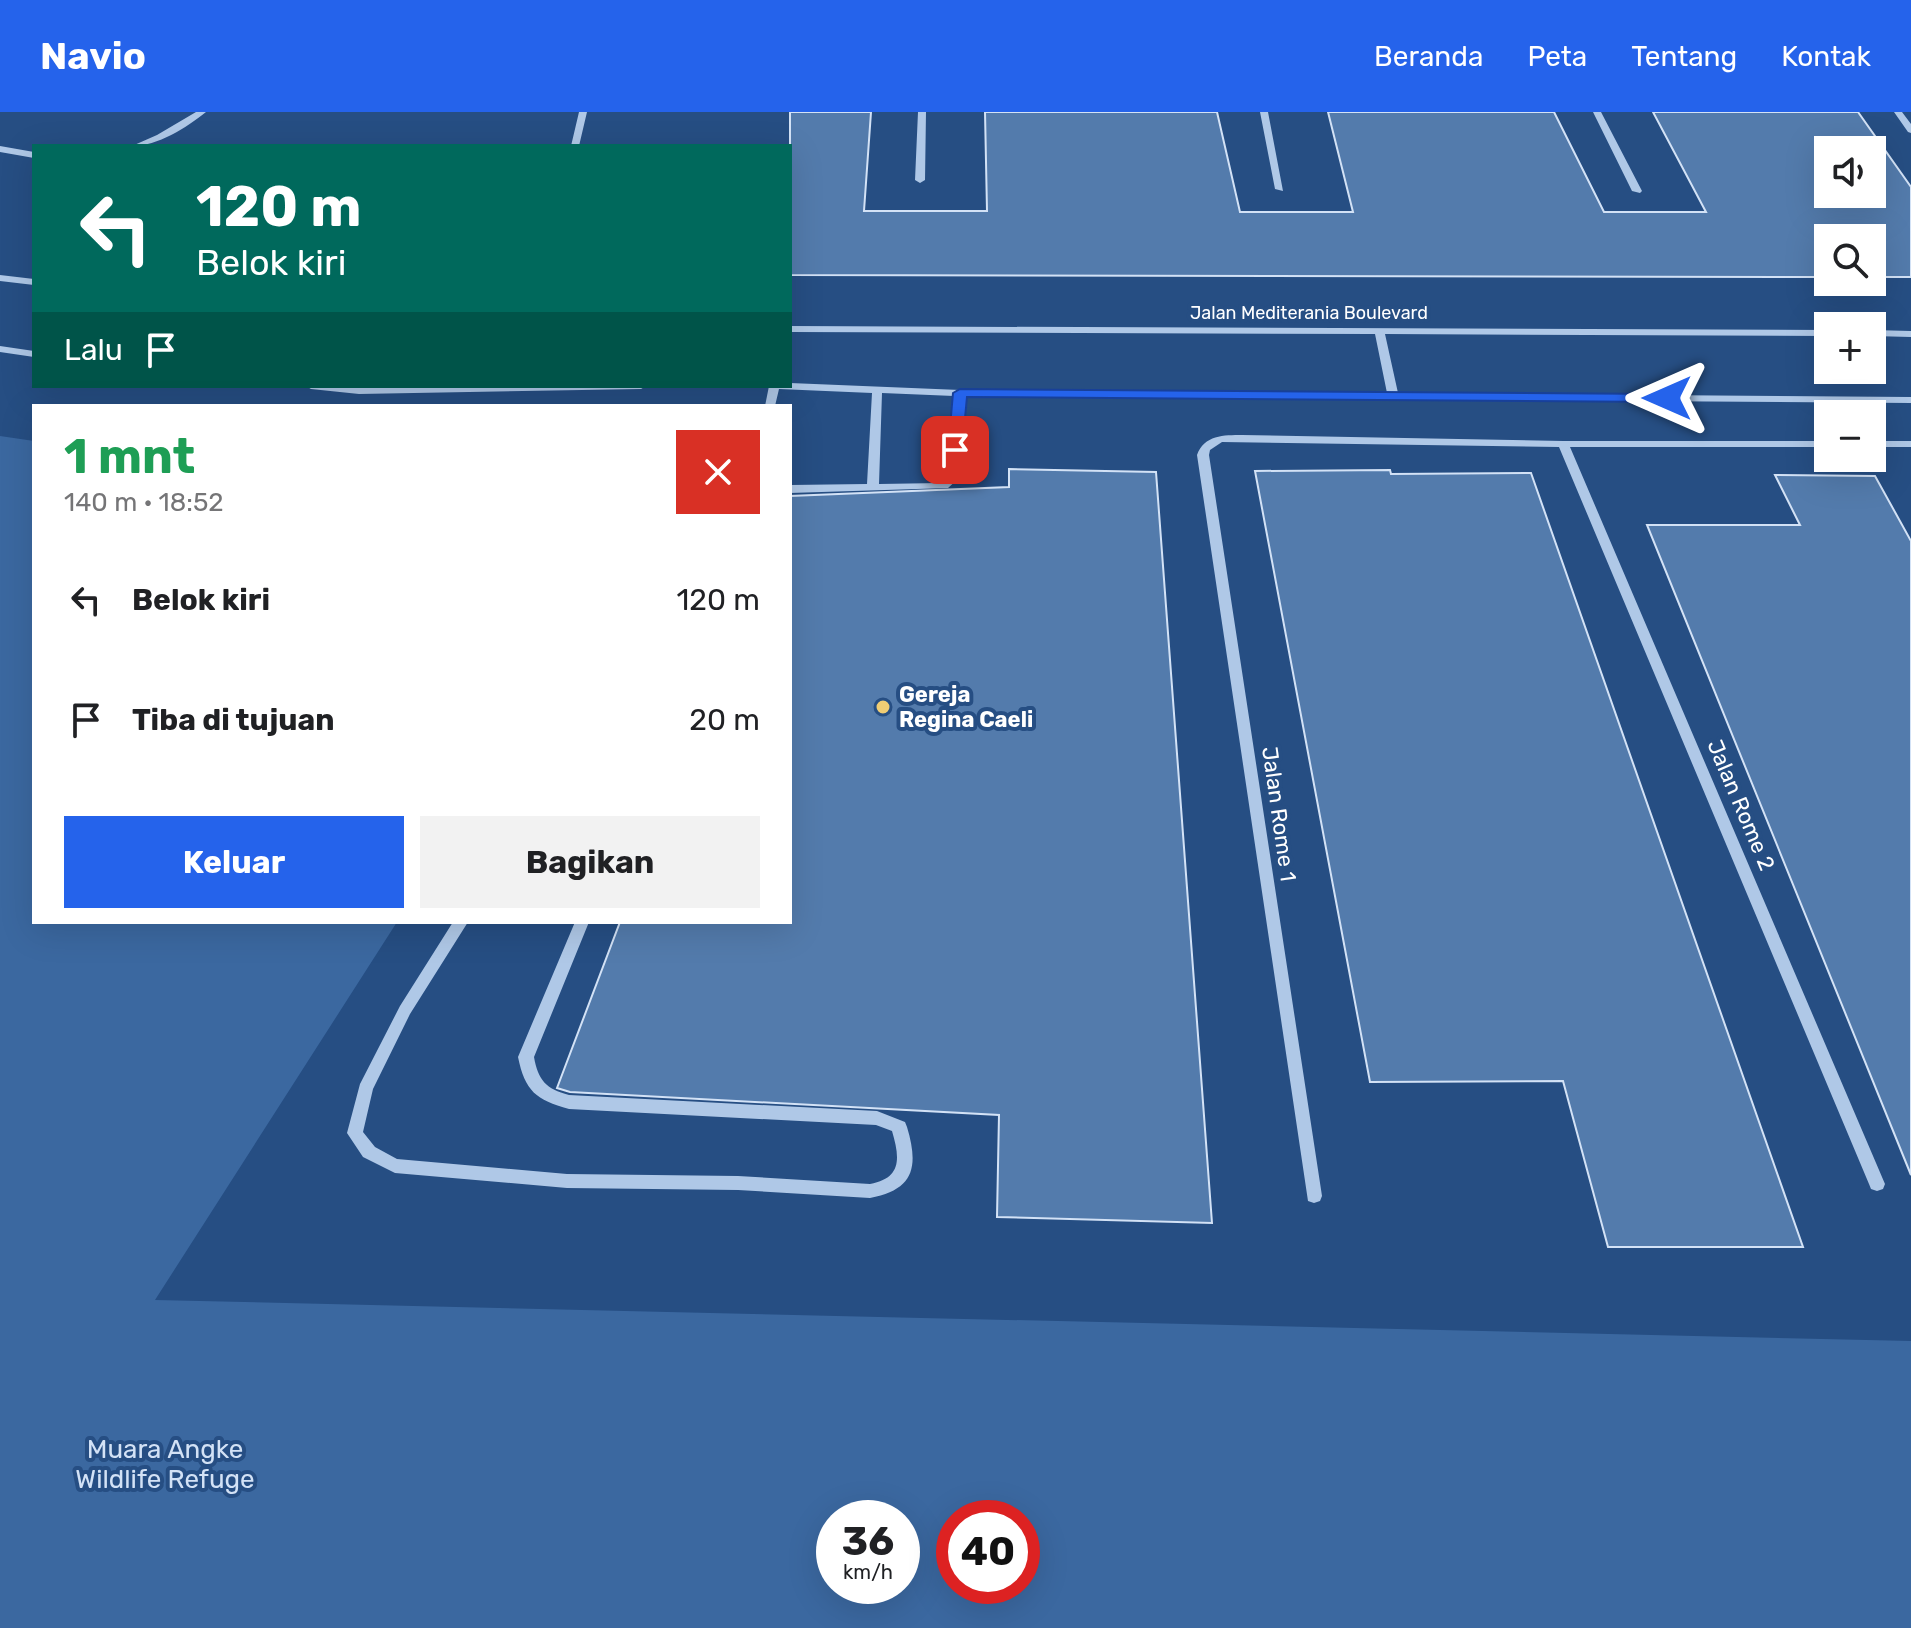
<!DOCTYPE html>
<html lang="id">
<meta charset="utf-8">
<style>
:root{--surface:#fff;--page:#f2f2f2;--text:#202124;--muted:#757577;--accent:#2563eb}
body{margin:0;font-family:Rubik,sans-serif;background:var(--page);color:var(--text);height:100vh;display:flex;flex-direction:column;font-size:30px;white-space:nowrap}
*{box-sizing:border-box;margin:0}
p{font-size:26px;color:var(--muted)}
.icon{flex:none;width:44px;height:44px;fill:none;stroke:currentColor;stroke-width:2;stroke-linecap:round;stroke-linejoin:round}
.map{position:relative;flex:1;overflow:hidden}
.drawer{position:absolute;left:32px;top:292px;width:760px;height:520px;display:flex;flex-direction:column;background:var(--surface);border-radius:0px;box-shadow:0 8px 32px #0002}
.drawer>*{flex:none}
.hud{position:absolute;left:32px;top:32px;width:760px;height:244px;border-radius:0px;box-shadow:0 8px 32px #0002;background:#00695c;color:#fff;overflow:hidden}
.controls{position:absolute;left:1814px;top:24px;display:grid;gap:16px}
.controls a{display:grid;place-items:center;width:72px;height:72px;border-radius:0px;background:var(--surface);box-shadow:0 8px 32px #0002;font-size:40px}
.speed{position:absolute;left:816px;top:1388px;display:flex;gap:16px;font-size:40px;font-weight:700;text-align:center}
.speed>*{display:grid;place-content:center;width:104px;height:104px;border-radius:50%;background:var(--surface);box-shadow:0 8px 32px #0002;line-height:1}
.speed small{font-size:20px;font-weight:400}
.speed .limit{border:12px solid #d22;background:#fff;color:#111}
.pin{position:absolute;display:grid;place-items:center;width:68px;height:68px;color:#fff;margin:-34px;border-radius:16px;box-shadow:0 4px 12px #0006}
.me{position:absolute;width:88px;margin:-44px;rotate:270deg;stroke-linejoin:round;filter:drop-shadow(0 0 6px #0008)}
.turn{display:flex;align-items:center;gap:28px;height:168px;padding:0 32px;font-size:36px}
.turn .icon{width:104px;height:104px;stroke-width:2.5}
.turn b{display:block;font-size:56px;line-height:68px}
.then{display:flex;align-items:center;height:76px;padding:0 32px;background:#0003;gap:16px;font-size:30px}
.round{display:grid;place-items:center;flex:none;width:84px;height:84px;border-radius:0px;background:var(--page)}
.overview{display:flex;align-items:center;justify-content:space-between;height:136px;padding:0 32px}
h1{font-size:48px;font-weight:700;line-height:60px;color:#1e9e55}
.primary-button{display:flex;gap:16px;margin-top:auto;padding:16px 32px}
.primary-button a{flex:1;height:92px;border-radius:0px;background:var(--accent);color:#fff;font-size:32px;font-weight:700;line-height:92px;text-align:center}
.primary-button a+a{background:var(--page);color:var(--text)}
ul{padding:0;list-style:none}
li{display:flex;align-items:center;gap:24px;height:120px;padding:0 32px}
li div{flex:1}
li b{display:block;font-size:30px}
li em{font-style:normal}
header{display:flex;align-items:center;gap:48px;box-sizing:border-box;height:112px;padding:0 40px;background:var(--accent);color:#fff}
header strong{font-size:38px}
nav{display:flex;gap:44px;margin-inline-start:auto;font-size:28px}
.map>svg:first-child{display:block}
.green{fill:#3b68a0;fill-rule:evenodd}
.building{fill:#537bac;stroke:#d3e2f6;stroke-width:2;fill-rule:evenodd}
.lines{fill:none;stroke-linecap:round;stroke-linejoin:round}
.minor{fill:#afc8e7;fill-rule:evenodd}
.route{fill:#2563eb;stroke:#184099;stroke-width:2}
.poi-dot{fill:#f0cd74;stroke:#264e83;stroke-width:3}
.labels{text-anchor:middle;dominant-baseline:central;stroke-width:8;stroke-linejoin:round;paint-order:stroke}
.far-street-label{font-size:18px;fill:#fff;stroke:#264e83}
.poi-label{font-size:22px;font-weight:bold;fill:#fff;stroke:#264e83;text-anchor:start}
.street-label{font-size:22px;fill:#fff;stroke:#264e83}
.near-park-label{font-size:26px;fill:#d3e2f6;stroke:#264e83}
</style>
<header>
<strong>Navio</strong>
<nav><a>Beranda</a><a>Peta</a><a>Tentang</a><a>Kontak</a></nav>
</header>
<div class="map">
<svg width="1911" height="1516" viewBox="0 0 1911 1516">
<rect width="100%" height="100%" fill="#264e83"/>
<!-- green -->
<path class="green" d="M0,324L34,329V810H397L155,1188L1911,1229V1516H0ZM834,1406H902V1474H834ZM954,1406H1022V1474H954Z"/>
<!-- building -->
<path class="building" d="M790,0H871L864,99H987L985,0H1217L1240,100H1353L1328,0H1554L1604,100H1706L1653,0H1858L1911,75V165H1872V126H1828V165L790,163ZM1828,38H1872V82H1828Z
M1009,357L1156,360L1212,1111L997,1105L999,1003L570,980L557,976L620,810H790V384L1009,375Z
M1390,358L1391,362L1531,361L1803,1135H1608L1563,969L1370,970L1255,359Z
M1775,363L1875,364L1911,429V1063L1647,413H1800Z"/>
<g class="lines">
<!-- minor -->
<path class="minor" d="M196,0H206C186,16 158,34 132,34L157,23Z
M579,0H587L579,34H571Z
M918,0H926L925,68L920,71L915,68Z
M1260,0H1268L1283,79L1275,77Z
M1593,0H1601L1642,79L1640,81L1632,79Z
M1894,0H1902L1911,12V21L1908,20Z
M0,34L34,40V46L0,40Z
M0,163L34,167V173L0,169Z
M790,214L1828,218V224L1385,222L1398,281L1911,285V291L965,284L958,367L948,376L790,381V373L867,372L872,281L779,277L775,294H765L769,274H790V271L960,278L1387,281L1375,222L790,220ZM882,281L954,284L946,366L941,371L879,372Z
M1872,218L1911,219V225L1872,224Z
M0,234L34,239V245L0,240Z
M306,274L359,276L646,274L641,277L359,282L311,277Z
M1242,323L1563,329H1828V335H1570L1885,1072L1883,1077L1877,1079L1871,1077L1869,1072L1559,335L1222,330L1210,338L1209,343L1322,1084L1320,1089L1314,1091L1308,1089L1197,343C1204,323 1224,323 1242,323Z
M1872,329H1911V335H1872Z
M453,810H468L410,902L373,977L363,1020L375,1035L397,1047L567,1062L738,1064L870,1072C902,1066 900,1046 892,1019L876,1013L569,997C536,988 525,979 518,945L575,810H589L534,945C538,968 546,977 569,983L877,999L905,1010L907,1015C919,1055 914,1078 870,1086L738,1078L567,1076L395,1061L363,1045L347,1021L360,972L400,894Z"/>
</g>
<!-- route -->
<path class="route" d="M960,277L1667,282L1674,286L1667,290L967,285L962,338L955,343L948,338L953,281Z"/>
<!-- markers -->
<circle class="poi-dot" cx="883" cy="595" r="8"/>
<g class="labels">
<!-- far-street labels -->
<g class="far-street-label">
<text x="1309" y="201">Jalan Mediterania Boulevard</text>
</g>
<!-- poi labels -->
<g class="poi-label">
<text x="899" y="582">Gereja<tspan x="899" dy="25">Regina Caeli</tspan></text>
</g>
<!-- street labels -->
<g class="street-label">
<text transform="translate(1741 693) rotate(67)">Jalan Rome 2</text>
<text transform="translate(1279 702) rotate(82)">Jalan Rome 1</text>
</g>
<!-- near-park labels -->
<g class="near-park-label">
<text x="165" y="1337">Muara Angke<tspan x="165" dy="30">Wildlife Refuge</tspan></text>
</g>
</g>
</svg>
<div class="controls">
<a><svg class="icon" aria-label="sound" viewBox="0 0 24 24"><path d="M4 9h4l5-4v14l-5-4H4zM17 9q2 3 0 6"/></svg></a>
<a><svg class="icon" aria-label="search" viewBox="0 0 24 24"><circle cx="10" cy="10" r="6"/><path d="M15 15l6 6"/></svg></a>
<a>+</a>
<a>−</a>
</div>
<div class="speed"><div>36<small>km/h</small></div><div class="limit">40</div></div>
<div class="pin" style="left:955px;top:338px;background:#d93025"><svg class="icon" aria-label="arrive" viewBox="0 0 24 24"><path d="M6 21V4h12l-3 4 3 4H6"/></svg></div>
<svg class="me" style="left:1667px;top:286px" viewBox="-20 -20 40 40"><path d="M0-17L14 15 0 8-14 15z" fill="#2563eb" stroke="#fff" stroke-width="4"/></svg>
<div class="hud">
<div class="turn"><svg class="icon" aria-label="left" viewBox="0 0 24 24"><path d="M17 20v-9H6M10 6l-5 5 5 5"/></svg><div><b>120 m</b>Belok kiri</div></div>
<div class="then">Lalu<svg class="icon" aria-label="arrive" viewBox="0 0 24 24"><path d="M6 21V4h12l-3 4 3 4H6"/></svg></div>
</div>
<section class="drawer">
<div class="overview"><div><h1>1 mnt</h1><p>140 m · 18:52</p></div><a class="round" style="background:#d93025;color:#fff"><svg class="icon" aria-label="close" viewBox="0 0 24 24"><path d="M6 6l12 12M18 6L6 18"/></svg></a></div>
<ul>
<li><svg class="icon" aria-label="left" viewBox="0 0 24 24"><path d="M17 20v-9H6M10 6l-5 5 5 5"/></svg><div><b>Belok kiri</b></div><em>120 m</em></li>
<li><svg class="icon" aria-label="arrive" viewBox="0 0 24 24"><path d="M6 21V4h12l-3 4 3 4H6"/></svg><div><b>Tiba di tujuan</b></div><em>20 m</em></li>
</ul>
<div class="primary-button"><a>Keluar</a><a>Bagikan</a></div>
</section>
</div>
